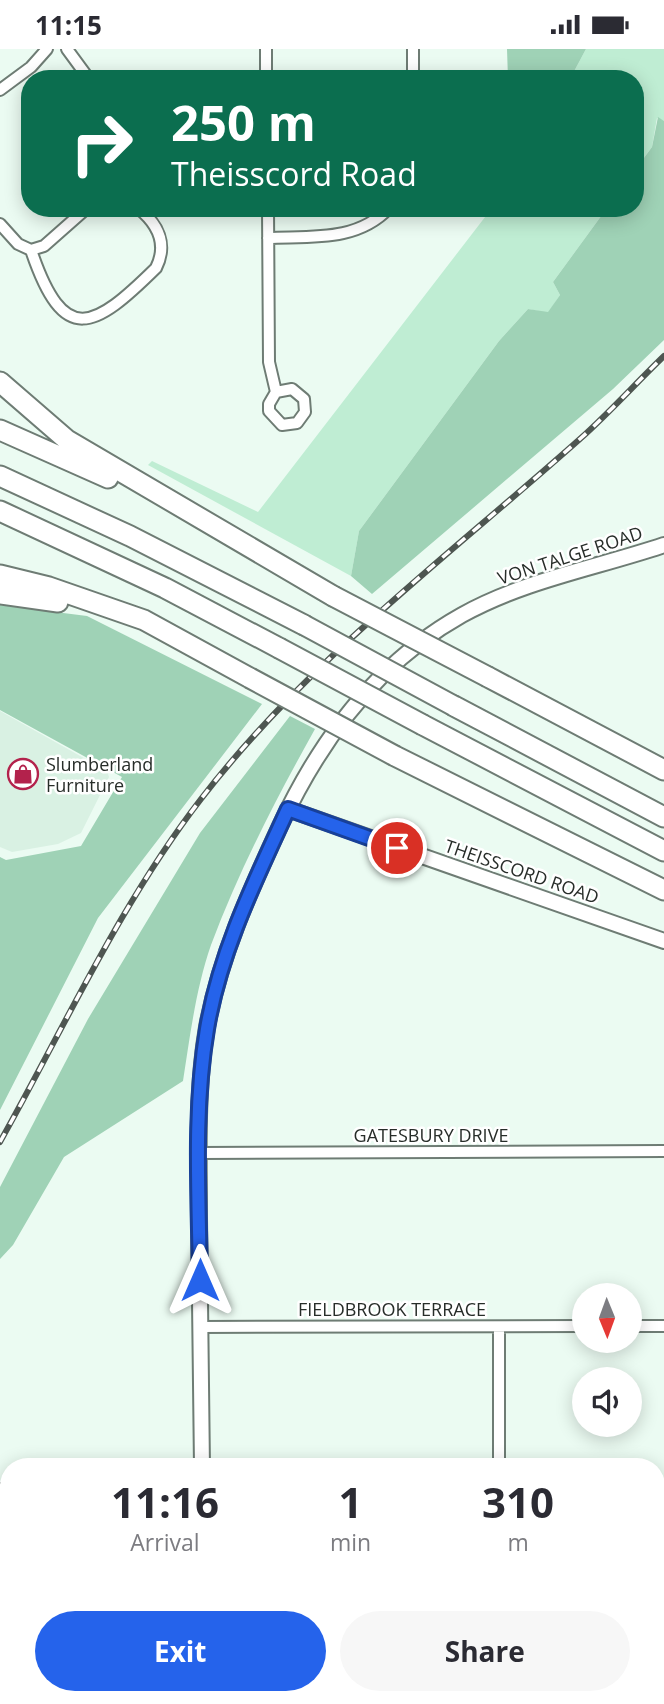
<!DOCTYPE html>
<style>
:root{--surface:#fff;--page:#f7f7f7;--text:#2b2b33;--muted:#7c7c81;--accent:#2563eb}
body{margin:0;font-family:"Open Sans",sans-serif;background:var(--page);color:var(--text);height:100vh;display:flex;flex-direction:column;font-size:26px;white-space:nowrap}
*{box-sizing:border-box;margin:0}
p{font-size:23px;color:var(--muted)}
.icon{flex:none;width:38px;height:38px;fill:none;stroke:currentColor;stroke-width:2;stroke-linecap:round;stroke-linejoin:round}
.map{position:relative;flex:1;overflow:hidden}
.sheet{position:absolute;left:0px;top:1409px;width:665px;height:247px;display:flex;flex-direction:column;background:var(--surface);border-radius:28px 28px 0 0;box-shadow:0 4px 18px #0003}
.sheet>*{flex:none}
.hud{position:absolute;left:21px;top:21px;width:623px;height:147px;border-radius:28px;box-shadow:0 4px 18px #0003;background:#0b6e4f;color:#fff;overflow:hidden}
.needle{width:46px;rotate:179deg}
.tools{position:absolute;left:572px;top:1234px;display:grid;gap:14px}
.tools a{display:grid;place-items:center;width:70px;height:70px;border-radius:50%;background:var(--surface);box-shadow:0 4px 18px #0003;font-size:35px}
.pin{position:absolute;display:grid;place-items:center;width:60px;height:60px;color:#fff;margin:-30px;border:4px solid #fff;border-radius:50%;box-shadow:0 2px 7px #0007}
.me{position:absolute;width:77px;margin:-38px;rotate:0deg;stroke-linejoin:round;filter:drop-shadow(0 0 5px #0008)}
.turn{display:flex;align-items:center;gap:24px;height:147px;padding:0 35px;font-size:32px}
.turn .icon{width:91px;height:91px;stroke-width:2.5}
.turn b{display:block;font-size:49px;line-height:60px}
.eta{display:flex;justify-content:space-evenly;align-items:center;height:119px;text-align:center}
.eta b{font-size:42px;font-weight:700;line-height:49px}
.button{display:flex;gap:14px;margin-top:auto;padding:14px 35px}
.button a{flex:1;height:80px;border-radius:42px;background:var(--accent);color:#fff;font-size:28px;font-weight:700;line-height:80px;text-align:center}
.button a+a{background:var(--page);color:var(--text)}
.status{display:flex;justify-content:space-between;align-items:center;height:49px;padding:0 35px;background:var(--surface);direction:ltr}
.status svg{height:19px;fill:currentColor}
.map>svg:first-child{display:block}
.built{fill:#d9f1e3}
.green{fill:#bfedd3}
.forest{fill:#9fd2b6}
.lines{fill:none;stroke-linecap:round;stroke-linejoin:round}
.minor-casing{stroke:#6e7c74;stroke-width:14}
.tertiary-casing{stroke:#6e7c74;stroke-width:18}
.motorway-casing{stroke:#6e7c74;stroke-width:23}
.minor{stroke:#fff;stroke-width:10}
.tertiary{stroke:#fff;stroke-width:14}
.motorway{stroke:#fff;stroke-width:19}
.rail-casing{stroke:#4e5651;stroke-width:6}
.rail{stroke:#fff;stroke-width:3.5;stroke-dasharray:10;stroke-linecap:butt}
.motorway-bridge-casing{stroke:#6e7c74;stroke-width:23;stroke-linecap:butt}
.motorway-bridge{stroke:#fff;stroke-width:19}
.route-casing{stroke:#184099;stroke-width:18}
.route{stroke:#2563eb;stroke-width:12}
.labels{text-anchor:middle;dominant-baseline:central;stroke-width:5;stroke-linejoin:round;paint-order:stroke}
.street-label{font-size:18px;fill:#272d29;stroke:#fff}
.poi-label{font-size:18px;fill:#272d29;stroke:#fff;text-anchor:start}
</style>
<div class="status"><b>11:15</b><svg viewBox="0 0 49 12"><path d="M0 12V9h3v3zM5 12V6h3v6zM10 12V3h3v9zM15 12V0h3v12zM26 1h20v11H26zM47 4h2v5h-2z"/></svg></div>
<div class="map">
<svg width="664" height="1655" viewBox="0 0 664 1655">
<rect width="100%" height="100%" fill="#ebfbf2"/>
<!-- built -->
<path class="built" d="M0,662L107,722L109,728L81,784L58,795L12,803L0,798Z"/>
<!-- green -->
<path class="green" d="M586,0H664V72L657,69L652,98L635,121V30H570Z
M492,159H607L553,233L560,246L548,264L528,260L499,292L359,482L351,527L148,416L152,412L258,463Z"/>
<!-- forest -->
<path class="forest" d="M507,0H586L570,30H508Z
M658,68L664,72V291L613,340L372,545L351,527L359,482L499,292L528,260L548,263L560,246L553,233L607,159H635V121L652,98Z
M0,556L87,567L262,655L98,869L0,1061V808L6,811L81,797L122,728L0,661Z
M290,667L315,680C276,750 239,821 211,896C196,939 190,987 183,1032L64,1108L13,1196L0,1210V1138L88,970L200,784Z"/>
<g class="lines">
<!-- minor casing -->
<g class="minor-casing">
<path id="minor" d="M67,0L89,30
M266,0V30
M413,0V30
M0,41L31,18L47,0
M268,159L269,313L276,343L269,355V362L282,376L297,374L305,363L304,350L292,340L276,343
M0,175L18,195L31,201C64,299 94,280 156,219C168,195 158,175 138,159
M268,189C311,187 357,193 389,159
M31,201L44,197L87,159
M199,1104L664,1102
M630,1277H664
M200,1278L584,1277
M499,1278V1418
M0,1443L1,1440
M0,1556H9
M501,1647V1655"/>
</g>
<!-- tertiary casing -->
<g class="tertiary-casing">
<path id="tertiary" d="M288,760L664,892
M202,1418C201,1335 200,1252 199,1169C199,1105 196,1041 207,978C220,907 250,842 280,777C320,691 378,613 462,566C525,531 596,519 664,496
M204,1647V1655"/>
</g>
<!-- motorway casing -->
<g class="motorway-casing">
<path id="motorway" d="M0,333L67,391L333,547
M0,381L108,429
M0,427L130,487L304,576
M0,462L165,539L279,599
M0,526L49,538L144,571L250,629
M0,545L58,553
M488,628L664,721
M454,657L664,768
M423,676L664,802
M395,707L664,841"/>
</g>
<!-- minor -->
<use href="#minor" class="minor"/>
<!-- tertiary -->
<use href="#tertiary" class="tertiary"/>
<!-- motorway -->
<use href="#motorway" class="motorway"/>
<!-- rail casing -->
<g class="rail-casing">
<path id="rail" d="M0,1093C65,977 120,855 201,750C308,611 451,505 581,389C610,363 636,334 664,307"/>
</g>
<!-- rail -->
<use href="#rail" class="rail"/>
<!-- motorway-bridge casing -->
<g class="motorway-bridge-casing">
<path id="motorway-bridge" d="M333,547L488,628
M304,576L454,657
M279,599L423,676
M250,629L395,707"/>
</g>
<!-- motorway-bridge -->
<use href="#motorway-bridge" class="motorway-bridge"/>
</g>
<g class="lines">
<!-- route casing -->
<g class="route-casing">
<path id="route" d="M200,1231C199,1148 193,1062 207,980C220,902 256,830 288,760L397,799"/>
</g>
<!-- route -->
<use href="#route" class="route"/>
</g>
<!-- icons -->
<defs>
<g id="shop-ring" transform="scale(1.575)"><circle r="9.5" fill="#fff" stroke="#b3224c" stroke-width="1.5"/><path d="M-5-2.5h2.3a2.7 3.5 0 0 1 5.4 0H5L5.5 6h-11ZM-1.5-2.5h3a1.5 2.3 0 0 0-3 0Z" fill="#b3224c"/></g>
</defs>
<g fill-rule="evenodd">
<use href="#shop-ring" x="23" y="725"/>
</g>
<g class="labels">
<!-- street labels -->
<g class="street-label">
<text transform="translate(570 506) rotate(-18)">VON TALGE ROAD</text>
<text transform="translate(522 822) rotate(19)">THEISSCORD ROAD</text>
<text x="431" y="1086">GATESBURY DRIVE</text>
<text x="392" y="1260">FIELDBROOK TERRACE</text>
</g>
<!-- poi labels -->
<g class="poi-label">
<text x="46" y="715">Slumberland<tspan x="46" dy="21">Furniture</tspan></text>
</g>
</g>
</svg>
<div class="tools">
<a><svg class="needle" viewBox="-14 -14 28 28"><path d="M0-13l5 13h-10z" fill="#e53935"/><path d="M0 13l5-13h-10z" fill="#7c7c81"/></svg></a>
<a><svg class="icon" aria-label="sound" viewBox="0 0 24 24"><path d="M4 9h4l5-4v14l-5-4H4zM17 9q2 3 0 6"/></svg></a>
</div>
<div class="pin" style="left:397px;top:799px;background:#d93025"><svg class="icon" aria-label="arrive" viewBox="0 0 24 24"><path d="M6 21V4h12l-3 4 3 4H6"/></svg></div>
<svg class="me" style="left:200px;top:1231px" viewBox="-20 -20 40 40"><path d="M0-17L14 15 0 8-14 15z" fill="#2563eb" stroke="#fff" stroke-width="4"/></svg>
<div class="hud">
<div class="turn"><svg class="icon" aria-label="right" viewBox="0 0 24 24"><path d="M7 20v-9h11M14 6l5 5-5 5"/></svg><div><b>250 m</b>Theisscord Road</div></div>
</div>
<section class="sheet">
<div class="eta">
<div><b>11:16</b><p>Arrival</p></div>
<div><b>1</b><p>min</p></div>
<div><b>310</b><p>m</p></div>
</div>
<div class="button"><a>Exit</a><a>Share</a></div>
</section>
</div>
